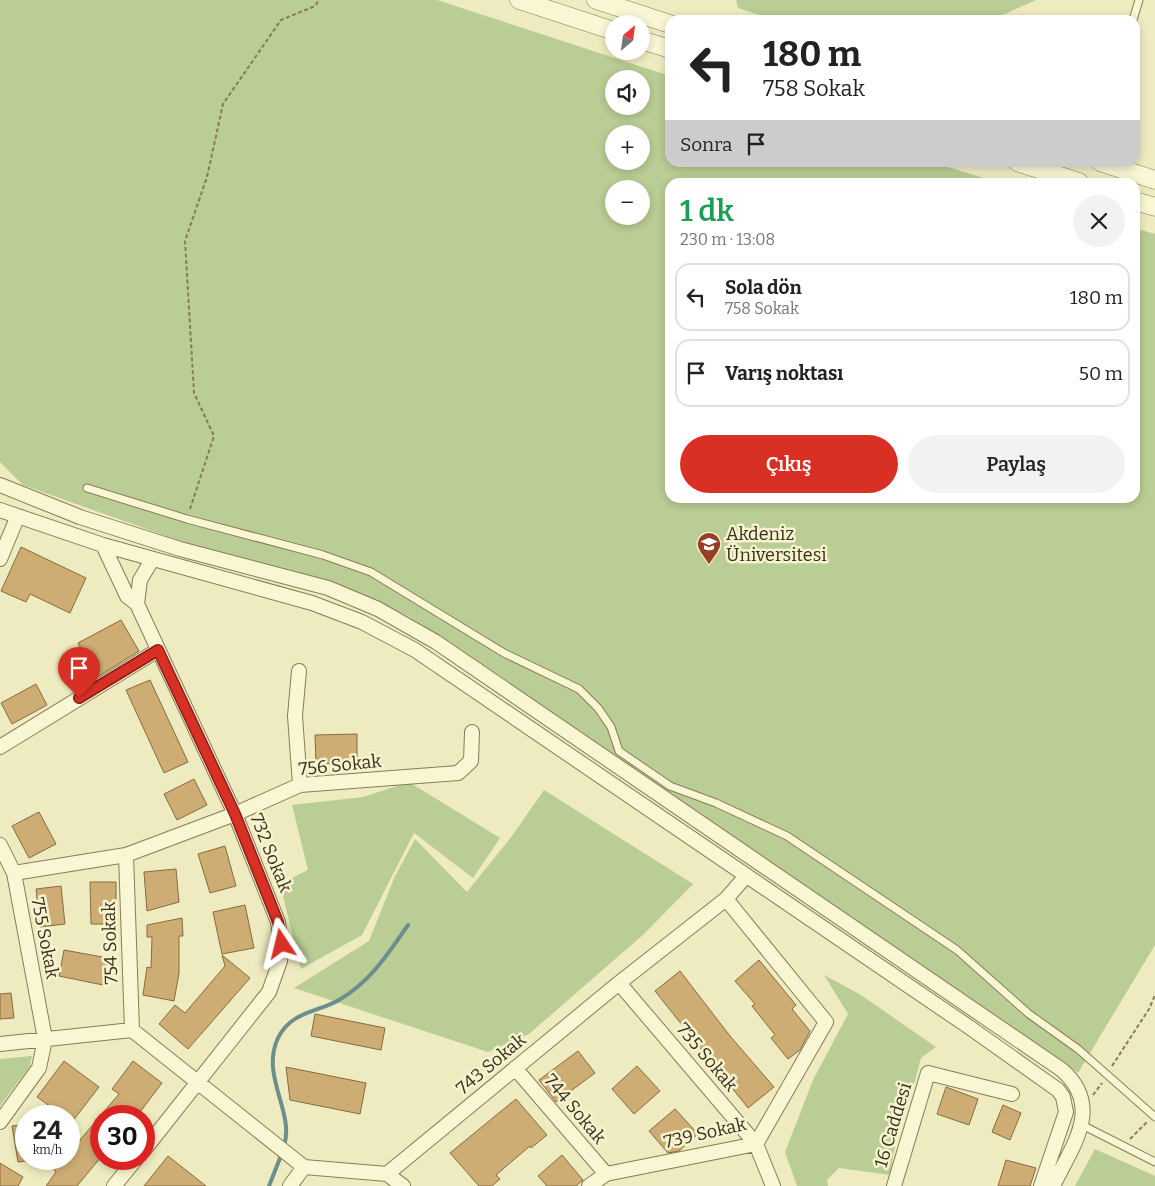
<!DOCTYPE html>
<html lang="tr">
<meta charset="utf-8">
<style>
:root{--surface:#fff;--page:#f2f2f2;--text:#222;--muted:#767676;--line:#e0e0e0;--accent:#d93025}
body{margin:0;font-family:Bitter,serif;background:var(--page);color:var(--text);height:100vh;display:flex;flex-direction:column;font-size:19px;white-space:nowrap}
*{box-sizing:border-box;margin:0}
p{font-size:16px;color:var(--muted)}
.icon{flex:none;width:28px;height:28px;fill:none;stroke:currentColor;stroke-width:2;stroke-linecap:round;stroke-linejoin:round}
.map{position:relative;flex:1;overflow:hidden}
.panel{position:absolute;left:665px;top:178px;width:475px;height:325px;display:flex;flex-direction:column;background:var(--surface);border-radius:15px;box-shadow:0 2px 8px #0003}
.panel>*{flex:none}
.top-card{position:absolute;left:665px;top:15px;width:475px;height:152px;border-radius:15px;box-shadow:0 2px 8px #0003;background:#fff;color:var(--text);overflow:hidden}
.needle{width:32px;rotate:29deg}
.controls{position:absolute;left:605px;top:15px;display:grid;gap:10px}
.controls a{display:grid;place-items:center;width:45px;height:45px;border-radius:50%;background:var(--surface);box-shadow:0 2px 8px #0003;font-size:25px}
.speed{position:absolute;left:15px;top:1105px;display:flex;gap:10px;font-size:25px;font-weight:700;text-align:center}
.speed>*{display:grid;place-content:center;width:65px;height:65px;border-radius:50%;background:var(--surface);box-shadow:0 2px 8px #0003;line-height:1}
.speed small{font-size:12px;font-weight:400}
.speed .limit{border:8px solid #d22;background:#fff;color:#111}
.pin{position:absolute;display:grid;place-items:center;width:42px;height:42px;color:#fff;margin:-51px -21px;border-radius:50% 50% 50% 0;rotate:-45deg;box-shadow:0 0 5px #0007}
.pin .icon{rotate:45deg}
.me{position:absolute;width:55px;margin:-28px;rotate:350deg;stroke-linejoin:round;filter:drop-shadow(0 0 4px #0008)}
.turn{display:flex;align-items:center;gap:18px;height:105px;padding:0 15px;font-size:22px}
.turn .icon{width:65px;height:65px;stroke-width:2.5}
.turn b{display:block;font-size:35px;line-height:42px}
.then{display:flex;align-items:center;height:48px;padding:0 15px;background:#0003;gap:10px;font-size:19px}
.round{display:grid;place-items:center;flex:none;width:52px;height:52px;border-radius:26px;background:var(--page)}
.overview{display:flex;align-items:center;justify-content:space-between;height:85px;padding:0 15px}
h1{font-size:30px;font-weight:600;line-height:38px;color:#1e9e55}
.action{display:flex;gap:10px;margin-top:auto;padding:10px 15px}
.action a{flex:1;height:58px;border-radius:30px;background:var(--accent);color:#fff;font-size:20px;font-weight:600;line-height:58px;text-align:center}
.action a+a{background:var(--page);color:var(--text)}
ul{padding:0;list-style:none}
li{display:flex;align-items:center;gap:15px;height:68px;margin:0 10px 8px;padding:0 5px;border:2px solid var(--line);border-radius:15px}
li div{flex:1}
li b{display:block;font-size:19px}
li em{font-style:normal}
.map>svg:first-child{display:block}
.green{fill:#bacd94;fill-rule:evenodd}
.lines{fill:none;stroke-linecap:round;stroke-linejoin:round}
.stream{stroke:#6a8f8d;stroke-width:4}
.building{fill:#cead75;stroke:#886b3d}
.service-casing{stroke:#887c57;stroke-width:9}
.minor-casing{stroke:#887c57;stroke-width:16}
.tertiary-casing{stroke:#887c57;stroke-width:19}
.path{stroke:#887c57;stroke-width:2;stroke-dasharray:4 2.5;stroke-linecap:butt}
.service{stroke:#f9f6d3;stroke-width:7}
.minor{stroke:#f9f6d3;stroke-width:14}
.tertiary{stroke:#f9f6d3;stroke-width:18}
.route-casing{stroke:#8d1f18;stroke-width:12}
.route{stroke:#d93025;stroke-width:9}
.labels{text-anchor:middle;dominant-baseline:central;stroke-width:5;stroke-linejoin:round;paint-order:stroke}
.poi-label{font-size:18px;fill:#372f1c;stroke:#f6f3cf;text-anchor:start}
.street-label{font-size:18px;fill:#372f1c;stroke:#f6f3cf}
</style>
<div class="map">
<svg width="1155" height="1186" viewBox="0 0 1155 1186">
<rect width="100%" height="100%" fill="#efebc0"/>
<!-- green -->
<path class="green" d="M0,0H437L670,76V162L935,163L997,182H670V498H1135V228L1155,234V945L1078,1073L408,616L348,588L180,541L23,485L0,462ZM614,79H641V106H614ZM614,134H641V161H614ZM614,189H641V216H614Z
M736,0H1036L991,20H774L738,8Z
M409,782L500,838L473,878L414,833L362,935L301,969L280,884L308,870L292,805L363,797Z
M544,790L693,884L644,934L529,1034L488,1052L294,988L369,941L395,876L415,839L467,892L512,836Z
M824,975L861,995L936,1047L921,1058L914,1084L902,1104L890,1175L839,1168L827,1180L828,1186H797L785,1152L813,1080L848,1014Z
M32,1056L30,1066L0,1106V1059Z
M1095,1149L1155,1176V1186H1075Z"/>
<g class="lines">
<!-- stream -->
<path class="stream" d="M284,1146C295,1112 260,1076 278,1038C291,1011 319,1012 339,1000C370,982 388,954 408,925
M269,1186L282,1153"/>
</g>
<!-- building -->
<path class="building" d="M21,547L86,578L70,613L30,594L26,602L1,591Z
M121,620L139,651L97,677L78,643Z
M150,680L188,762L164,773L126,690Z
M36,684L47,705L12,724L1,703Z
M357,734V763L316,764L315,735Z
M194,779L207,805L177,820L164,794Z
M39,812L56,844L29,858L12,826Z
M225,846L236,886L210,893L198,854Z
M176,869L179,902L147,911L144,872Z
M90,882H116V924H91Z
M61,886L65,924L40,927L36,889Z
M245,905L254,948L222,954L213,912Z
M182,918L183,936H179V973L174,1001L143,995L147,967L151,968L152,937H147V925Z
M64,950L108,958L103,985L59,976Z
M222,955L250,978L188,1049L159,1024L175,1005L185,1013L225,966Z
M759,960L796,1005L792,1009L810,1031L800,1050L788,1059L771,1038L775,1035L752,1006L755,1004L735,981Z
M680,971L730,1036L774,1087L748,1108L655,991Z
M11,993L14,1018L0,1019V994Z
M315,1014L385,1028L381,1050L311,1036Z
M578,1051L595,1073L556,1102L539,1080Z
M64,1061L99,1087L72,1122L69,1116H64L37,1097Z
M133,1061L162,1083L137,1116H101V1157L77,1186H46L56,1172L54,1170L64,1159H69V1153L119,1094L112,1089Z
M637,1066L660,1091L634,1114L612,1089Z
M286,1067L366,1083L360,1114L290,1100Z
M946,1087L978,1099L969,1125L937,1114Z
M516,1099L547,1135L531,1148L530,1146L496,1175L500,1179L492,1186H479L450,1153Z
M1003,1105L1021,1113L1010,1140L992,1132Z
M675,1109L698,1134L679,1151L668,1153L649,1131Z
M26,1124V1161L18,1162L12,1126Z
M562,1155L583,1180L576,1186H547L538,1176Z
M168,1156L206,1186H144Z
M1006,1160L1036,1168L1030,1186H998Z
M0,1163L23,1177L18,1186H0Z"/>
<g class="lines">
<!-- service casing -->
<g class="service-casing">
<path id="service" d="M1133,20L1139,0
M87,488L187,519L323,555L371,572L504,653L579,689L598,708L611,727L619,751L670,786L716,803L787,836L957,950L1029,1014L1078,1049L1155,1117
M1082,1125L1155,1162"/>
</g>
<!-- minor casing -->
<g class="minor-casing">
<path id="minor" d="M0,485L80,517L180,549L328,588L378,609L436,642L1062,1070C1104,1107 1072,1146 1053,1186
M0,510L103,545L312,603L362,622L415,650L969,1027L1058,1090L1063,1097L1066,1112L1041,1186
M103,545L127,596L137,604
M0,559L17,518
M299,671L295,716L300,785
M0,747L158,650
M0,845L14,873L45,1039L39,1068L0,1122
M126,855L132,1030
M14,873L126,855L235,814L300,785L458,773L471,761L472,732
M619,983L756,1144L773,1186
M0,1044L132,1030L304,1167L387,1174L403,1186
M515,1068L606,1174
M144,1150L269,992L280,961L281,944L278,922L235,814L137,604L140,580L152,560
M387,1174L619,983L726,899L746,876
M114,1186L136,1159
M290,1186L304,1167
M589,1186L606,1174L756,1144L826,1022L726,899
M894,1186L928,1073L1012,1094"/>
</g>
<!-- tertiary casing -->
<g class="tertiary-casing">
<path id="tertiary" d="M519,0L614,31
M596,0L670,24
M641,40L670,49
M1017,162L1079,182
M1100,162L1155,180
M1135,201L1155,207"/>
</g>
<!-- path -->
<path class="path" d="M190,509L214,436L194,393L185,241L207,177L223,104L281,20L315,6L319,0
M1112,1066L1149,1009L1155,995
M1093,1095L1102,1083
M1130,1139L1148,1121"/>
<!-- service -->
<use href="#service" class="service"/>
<!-- minor -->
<use href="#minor" class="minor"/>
<!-- tertiary -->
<use href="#tertiary" class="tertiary"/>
</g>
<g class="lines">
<!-- route casing -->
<g class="route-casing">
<path id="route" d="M79,698L158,650L235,814L278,922L282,944"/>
</g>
<!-- route -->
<use href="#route" class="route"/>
</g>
<!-- icons -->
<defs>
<g id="university-pin" transform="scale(1.25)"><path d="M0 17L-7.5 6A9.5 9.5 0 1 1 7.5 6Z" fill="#983e26" stroke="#f6f3cf"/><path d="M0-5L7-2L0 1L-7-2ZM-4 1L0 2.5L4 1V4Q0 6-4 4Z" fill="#fff"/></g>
</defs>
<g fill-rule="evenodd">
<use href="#university-pin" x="709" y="544"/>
</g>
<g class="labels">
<!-- poi labels -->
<g class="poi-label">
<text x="726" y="534">Akdeniz<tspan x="726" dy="21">Üniversitesi</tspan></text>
</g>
<!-- street labels -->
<g class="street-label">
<text transform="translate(340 765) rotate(-6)">756 Sokak</text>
<text transform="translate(271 853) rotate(68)">732 Sokak</text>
<text transform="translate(45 938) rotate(79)">755 Sokak</text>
<text transform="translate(110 943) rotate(-92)">754 Sokak</text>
<text transform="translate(707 1057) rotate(50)">735 Sokak</text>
<text transform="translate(491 1064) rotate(-40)">743 Sokak</text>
<text transform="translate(575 1109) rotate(50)">744 Sokak</text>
<text transform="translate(893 1125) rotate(-73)">16 Caddesi</text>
<text transform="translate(705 1133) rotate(-13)">739 Sokak</text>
</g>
</g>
</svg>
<div class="controls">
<a><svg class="needle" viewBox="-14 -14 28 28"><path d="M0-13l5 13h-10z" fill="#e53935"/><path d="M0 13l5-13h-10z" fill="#767676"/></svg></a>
<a><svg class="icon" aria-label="sound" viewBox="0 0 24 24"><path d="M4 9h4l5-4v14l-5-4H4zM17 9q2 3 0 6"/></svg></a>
<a>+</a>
<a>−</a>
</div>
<div class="speed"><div>24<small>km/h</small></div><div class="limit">30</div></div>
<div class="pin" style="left:79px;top:698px;background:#d93025"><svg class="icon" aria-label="arrive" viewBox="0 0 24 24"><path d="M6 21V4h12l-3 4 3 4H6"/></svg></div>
<svg class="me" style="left:282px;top:944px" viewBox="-20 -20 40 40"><path d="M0-17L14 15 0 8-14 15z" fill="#d93025" stroke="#fff" stroke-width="4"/></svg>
<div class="top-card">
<div class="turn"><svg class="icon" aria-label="left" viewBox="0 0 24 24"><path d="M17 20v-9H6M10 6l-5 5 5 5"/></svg><div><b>180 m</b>758 Sokak</div></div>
<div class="then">Sonra<svg class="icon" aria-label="arrive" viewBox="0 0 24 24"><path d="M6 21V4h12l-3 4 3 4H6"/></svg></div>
</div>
<section class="panel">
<div class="overview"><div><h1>1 dk</h1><p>230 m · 13:08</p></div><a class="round"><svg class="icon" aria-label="close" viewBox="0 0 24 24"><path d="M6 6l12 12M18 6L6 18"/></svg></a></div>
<ul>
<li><svg class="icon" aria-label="left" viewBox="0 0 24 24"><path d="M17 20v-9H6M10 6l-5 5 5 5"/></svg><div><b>Sola dön</b><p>758 Sokak</p></div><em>180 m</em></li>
<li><svg class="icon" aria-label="arrive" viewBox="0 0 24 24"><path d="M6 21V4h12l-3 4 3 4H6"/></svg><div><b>Varış noktası</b></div><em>50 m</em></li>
</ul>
<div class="action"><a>Çıkış</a><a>Paylaş</a></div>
</section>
</div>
